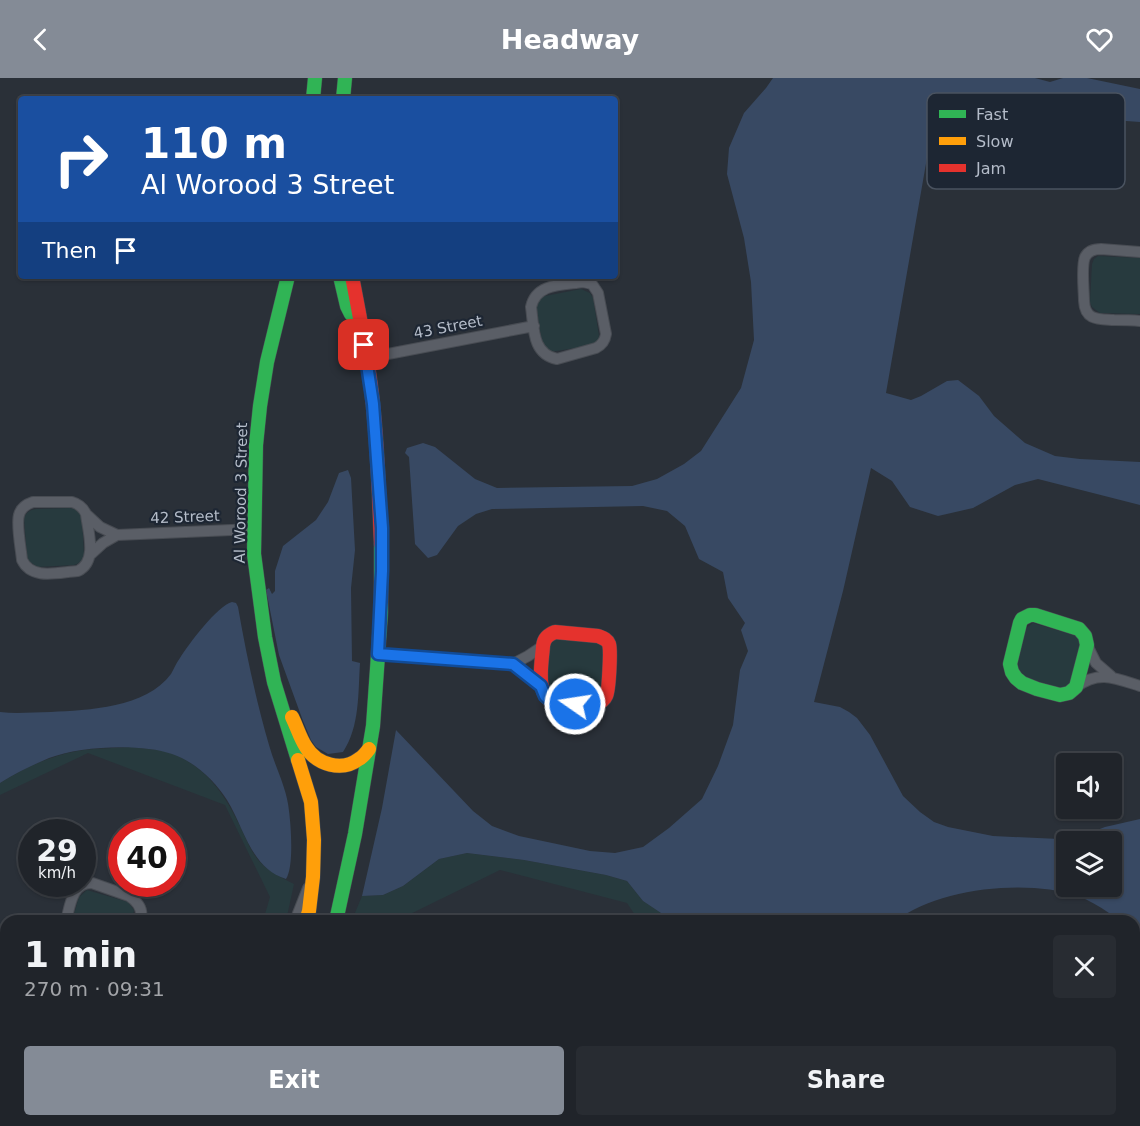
<!DOCTYPE html>
<meta charset="utf-8">
<style>
:root{--surface:#20242a;--page:#282c32;--text:#f1f3f6;--muted:#a2a4a8;--line:#3d4147;--accent:#848b96}
body{margin:0;font-family:"DejaVu Sans",sans-serif;background:var(--page);color:var(--text);height:100vh;display:flex;flex-direction:column;font-size:22px;white-space:nowrap}
*{box-sizing:border-box;margin:0}
p{font-size:20px;color:var(--muted)}
.icon{flex:none;width:33px;height:33px;fill:none;stroke:currentColor;stroke-width:2;stroke-linecap:round;stroke-linejoin:round}
.map{position:relative;flex:1;overflow:hidden}
.sheet{position:absolute;left:0px;top:837px;width:1140px;height:212px;display:flex;flex-direction:column;background:var(--surface);border-radius:18px 18px 0 0;box-shadow:0 2px 4px #0004,0 0 0 2px var(--line)}
.sheet>*{flex:none}
.hud{position:absolute;left:18px;top:18px;width:600px;height:183px;border-radius:6px;box-shadow:0 2px 4px #0004,0 0 0 2px var(--line);background:#1a4fa0;color:#fff;overflow:hidden}
.tools{position:absolute;left:1056px;top:675px;display:grid;gap:12px}
.tools a{display:grid;place-items:center;width:66px;height:66px;border-radius:6px;background:var(--surface);box-shadow:0 2px 4px #0004,0 0 0 2px var(--line);font-size:30px}
.speed{position:absolute;left:18px;top:741px;display:flex;gap:12px;font-size:30px;font-weight:700;text-align:center}
.speed>*{display:grid;place-content:center;width:78px;height:78px;border-radius:50%;background:var(--surface);box-shadow:0 2px 4px #0004,0 0 0 2px var(--line);line-height:1}
.speed small{font-size:15px;font-weight:400}
.speed .limit{border:9px solid #d22;background:#fff;color:#111}
.pin{position:absolute;display:grid;place-items:center;width:51px;height:51px;color:#fff;margin:-26px;border-radius:12px;box-shadow:0 3px 9px #0006}
.me{position:absolute;width:66px;margin:-33px;rotate:283deg;stroke-linejoin:round;filter:drop-shadow(0 0 4px #0008)}
.turn{display:flex;align-items:center;gap:21px;height:126px;padding:0 24px;font-size:27px}
.turn .icon{width:78px;height:78px;stroke-width:2.5}
.turn b{display:block;font-size:42px;line-height:51px}
.then{display:flex;align-items:center;height:57px;padding:0 24px;background:#0003;gap:12px;font-size:22px}
.round{display:grid;place-items:center;flex:none;width:63px;height:63px;border-radius:6px;background:var(--page)}
.overview{display:flex;align-items:center;justify-content:space-between;height:102px;padding:0 24px}
h1{font-size:36px;font-weight:600;line-height:45px}
.action{display:flex;gap:12px;margin-top:auto;padding:12px 24px}
.action a{flex:1;height:69px;border-radius:6px;background:var(--accent);color:#fff;font-size:24px;font-weight:600;line-height:69px;text-align:center}
.action a+a{background:var(--page);color:var(--text)}
header{display:flex;justify-content:space-between;align-items:center;height:78px;padding:0 24px;background:var(--accent);color:#fff;font-size:27px;font-weight:600}
.map>svg:first-child{display:block}
.green{fill:#273a3e}
.water{fill:#384963;fill-rule:evenodd}
.lines{fill:none;stroke-linecap:round;stroke-linejoin:round}
.street-casing{stroke:#484c53;stroke-width:12}
.fast-casing{stroke:#484c53;stroke-width:15}
.slow-casing{stroke:#484c53;stroke-width:15}
.jam-casing{stroke:#484c53;stroke-width:15}
.street{stroke:#5a5e66;stroke-width:10}
.fast{stroke:#30b455;stroke-width:14}
.slow{stroke:#ff9f0a;stroke-width:14}
.jam{stroke:#e5322d;stroke-width:14}
.route-casing{stroke:#114b97;stroke-width:15}
.route{stroke:#1a73e8;stroke-width:10}
.labels{text-anchor:middle;dominant-baseline:central;stroke-width:4.5;stroke-linejoin:round;paint-order:stroke}
.street-label{font-size:15px;fill:#b4bcc9;stroke:#1d2633}
.key{fill:#1d2633;stroke:#4a5360;stroke-width:1.5}
.key-label{font-size:16px;fill:#b4bcc9}
</style>
<header><svg class="icon" aria-label="back" viewBox="0 0 24 24"><path d="M15 5l-7 7 7 7"/></svg>Headway<svg class="icon" aria-label="heart" viewBox="0 0 24 24"><path d="M12 20l-8-8c-3-5 5-10 8-4 3-6 11-1 8 4z"/></svg></header>
<div class="map">
<svg width="1140" height="1048" viewBox="0 0 1140 1048">
<rect width="100%" height="100%" fill="#2a3038"/>
<!-- green -->
<path class="green" d="M1098,178L1140,180V236L1100,235L1092,229L1090,224L1092,186L1094,181Z
M581,211L590,215L593,220L599,258L598,263L589,268L550,274L542,265L536,228L540,219Z
M70,430C77,431 80,433 82,440L84,477C82,483 80,485 74,487L37,489L29,483L27,479L24,440C27,434 29,432 36,431Z
M1033,545L1077,558L1080,563V569L1070,605L1062,611L1021,601L1015,593L1025,551Z
M554,561L597,562L604,568V612L597,619L557,617L548,612L549,569Z
M132,669C145,671 160,671 173,676C207,689 226,719 241,750C246,760 251,774 259,783C268,793 282,800 294,806L286,843H263L270,819L225,727L88,675L0,717V705C25,689 55,676 84,672C100,670 116,670 132,669Z
M467,775L524,782L606,797L627,803L643,823L661,835L671,843H639L627,825L500,792L396,843L352,842L362,818L383,817L403,808L439,781Z
M87,812L128,824L134,832L132,843H72L79,819Z"/>
<!-- water -->
<path class="water" d="M773,0H1035L1050,4L1063,0H1087L1140,11V44L1071,39L1053,43L999,83L984,85L955,74L939,73L928,74L886,315L911,322L921,318L947,303L958,302L979,318L994,338L1025,365L1055,378L1080,381L1140,384V427L1038,401L1015,407L973,430L938,438L910,429L892,403L871,390L843,513L814,624L840,629L849,634L857,640L870,657L903,718L920,734L934,744L948,749L993,758L1059,761L1076,760L1105,749L1140,741V857L1134,853V843C1130,843 1124,844 1120,843C1116,842 1112,837 1109,835C1099,828 1089,822 1077,818C1028,801 937,810 896,843H671L661,835L643,823L627,803L606,797L524,782L467,775L439,781L403,808L383,817L362,818L382,730L396,652L473,733L492,748L519,758L590,773L615,775L643,769L669,750L702,721L718,688L733,647L740,592L748,573L741,552L745,545L728,520L723,494L699,481L685,448L667,433L643,428L492,431L476,436L458,448L437,477L428,480L415,466L409,379L405,375L407,370L423,365L435,369L475,401L497,410L632,408L657,401L684,386L701,373L741,310L754,262L751,204L744,160L727,96L729,70L744,35L766,10ZM1066,764H1112V808H1066Z
M348,392L351,400L355,472L351,510L352,583L360,585C358,615 360,648 343,674L328,676L316,669L311,662L303,643L279,577L266,512L269,510L272,516L275,513V493L283,468L316,442L328,424L339,395Z
M232,524L236,525L238,529C246,575 256,622 269,667C275,689 287,710 289,733C291,748 294,789 286,801C251,791 244,749 227,722C215,703 194,683 172,676C141,665 80,668 49,680C33,687 15,695 0,705V634C17,636 34,634 51,634C88,632 146,630 171,596C174,591 176,585 180,580C188,567 218,527 232,524Z
M0,983L6,985V1009L0,1007Z
M699,1042H832V1048H697Z
M122,1043H208L206,1048H127Z"/>
<g class="lines">
<!-- street casing -->
<g class="street-casing">
<path id="street" d="M1140,174L1101,171C1095,171 1088,173 1085,179C1081,188 1084,213 1084,223C1085,243 1099,241 1114,242C1123,242 1131,242 1140,243
M583,204L592,206L598,215L606,256C605,263 602,267 596,270L557,281C532,276 534,250 531,229C536,205 563,207 583,204Z
M367,280L534,248
M33,424H72C79,426 83,429 86,436C88,454 98,483 78,493C59,494 32,503 22,482C21,471 16,446 19,437C21,429 27,426 33,424Z
M86,436L100,449L117,457L254,451
M91,476L103,465L117,457
M1087,567L1096,585L1111,598
M378,576L513,586L528,578L543,568
M513,586L541,608
M1076,609C1099,592 1115,600 1140,608
M66,843C70,828 72,804 92,805L129,818C138,824 144,832 140,843
M295,843L308,810
M1134,995H1140
M248,1048L249,1042
M494,1048L495,1042"/>
</g>
<!-- fast casing -->
<g class="fast-casing">
<path id="fast" d="M313,21L315,0
M343,21L345,0
M288,198L267,284L260,328L256,367L254,476L265,559L274,604L298,682
M340,198L347,228L351,236
M1030,537H1035L1079,551L1085,558L1087,567L1076,609L1069,615L1060,617L1037,611L1022,605L1016,600L1012,594L1010,586L1020,545L1022,541Z
M336,843L355,756L373,648L381,534V466
M268,1048L270,1042"/>
</g>
<!-- slow casing -->
<g class="slow-casing">
<path id="slow" d="M292,639C297,649 300,660 306,669C317,687 342,694 359,681C363,679 366,675 369,671
M298,682L311,724L314,762L313,799L309,833L306,843"/>
</g>
<!-- jam casing -->
<g class="jam-casing">
<path id="jam" d="M352,198C360,241 369,283 373,327C378,373 379,419 381,466
M555,554L598,558C603,560 607,561 609,566C611,572 609,613 606,618C604,623 600,625 595,627C585,626 565,628 556,625C534,619 542,585 543,568C544,560 548,557 555,554Z
M234,1048L235,1042"/>
</g>
<!-- street -->
<use href="#street" class="street"/>
<!-- fast -->
<use href="#fast" class="fast"/>
<!-- slow -->
<use href="#slow" class="slow"/>
<!-- jam -->
<use href="#jam" class="jam"/>
</g>
<g class="lines">
<!-- route casing -->
<g class="route-casing">
<path id="route" d="M364,267L373,326L382,450V493L378,576L513,586L541,608L545,618L550,622L555,625L575,626"/>
</g>
<!-- route -->
<use href="#route" class="route"/>
</g>
<g class="labels">
<!-- street labels -->
<g class="street-label">
<text transform="translate(448 249) rotate(-11)">43 Street</text>
<text transform="translate(241 415) rotate(-89)">Al Worood 3 Street</text>
<text transform="translate(185 439) rotate(-2)">42 Street</text>
</g>
</g>
<!-- legend -->
<rect x="927" y="15" width="198" height="96" rx="9" class="key"/>
<rect x="939" y="32" width="27" height="8" fill="#30b455"/>
<rect x="939" y="59" width="27" height="8" fill="#ff9f0a"/>
<rect x="939" y="86" width="27" height="8" fill="#e5322d"/>
<g class="key-label">
<text x="976" y="42">Fast</text>
<text x="976" y="69">Slow</text>
<text x="976" y="96">Jam</text>
</g>
</svg>
<div class="tools">
<a><svg class="icon" aria-label="sound" viewBox="0 0 24 24"><path d="M4 9h4l5-4v14l-5-4H4zM17 9q2 3 0 6"/></svg></a>
<a><svg class="icon" aria-label="layers" viewBox="0 0 24 24"><path d="M12 4l9 5-9 5-9-5zM3 14l9 5 9-5"/></svg></a>
</div>
<div class="speed"><div>29<small>km/h</small></div><div class="limit">40</div></div>
<div class="pin" style="left:364px;top:267px;background:#d93025"><svg class="icon" aria-label="arrive" viewBox="0 0 24 24"><path d="M6 21V4h12l-3 4 3 4H6"/></svg></div>
<svg class="me" style="left:575px;top:626px" viewBox="-20 -20 40 40"><circle r="17" fill="#1a73e8" stroke="#fff" stroke-width="3"/><path d="M0-11L8 9 0 5-8 9z" fill="#fff"/></svg>
<div class="hud">
<div class="turn"><svg class="icon" aria-label="right" viewBox="0 0 24 24"><path d="M7 20v-9h11M14 6l5 5-5 5"/></svg><div><b>110 m</b>Al Worood 3 Street</div></div>
<div class="then">Then<svg class="icon" aria-label="arrive" viewBox="0 0 24 24"><path d="M6 21V4h12l-3 4 3 4H6"/></svg></div>
</div>
<section class="sheet">
<div class="overview"><div><h1>1 min</h1><p>270 m · 09:31</p></div><a class="round"><svg class="icon" aria-label="close" viewBox="0 0 24 24"><path d="M6 6l12 12M18 6L6 18"/></svg></a></div>
<div class="action"><a>Exit</a><a>Share</a></div>
</section>
</div>
